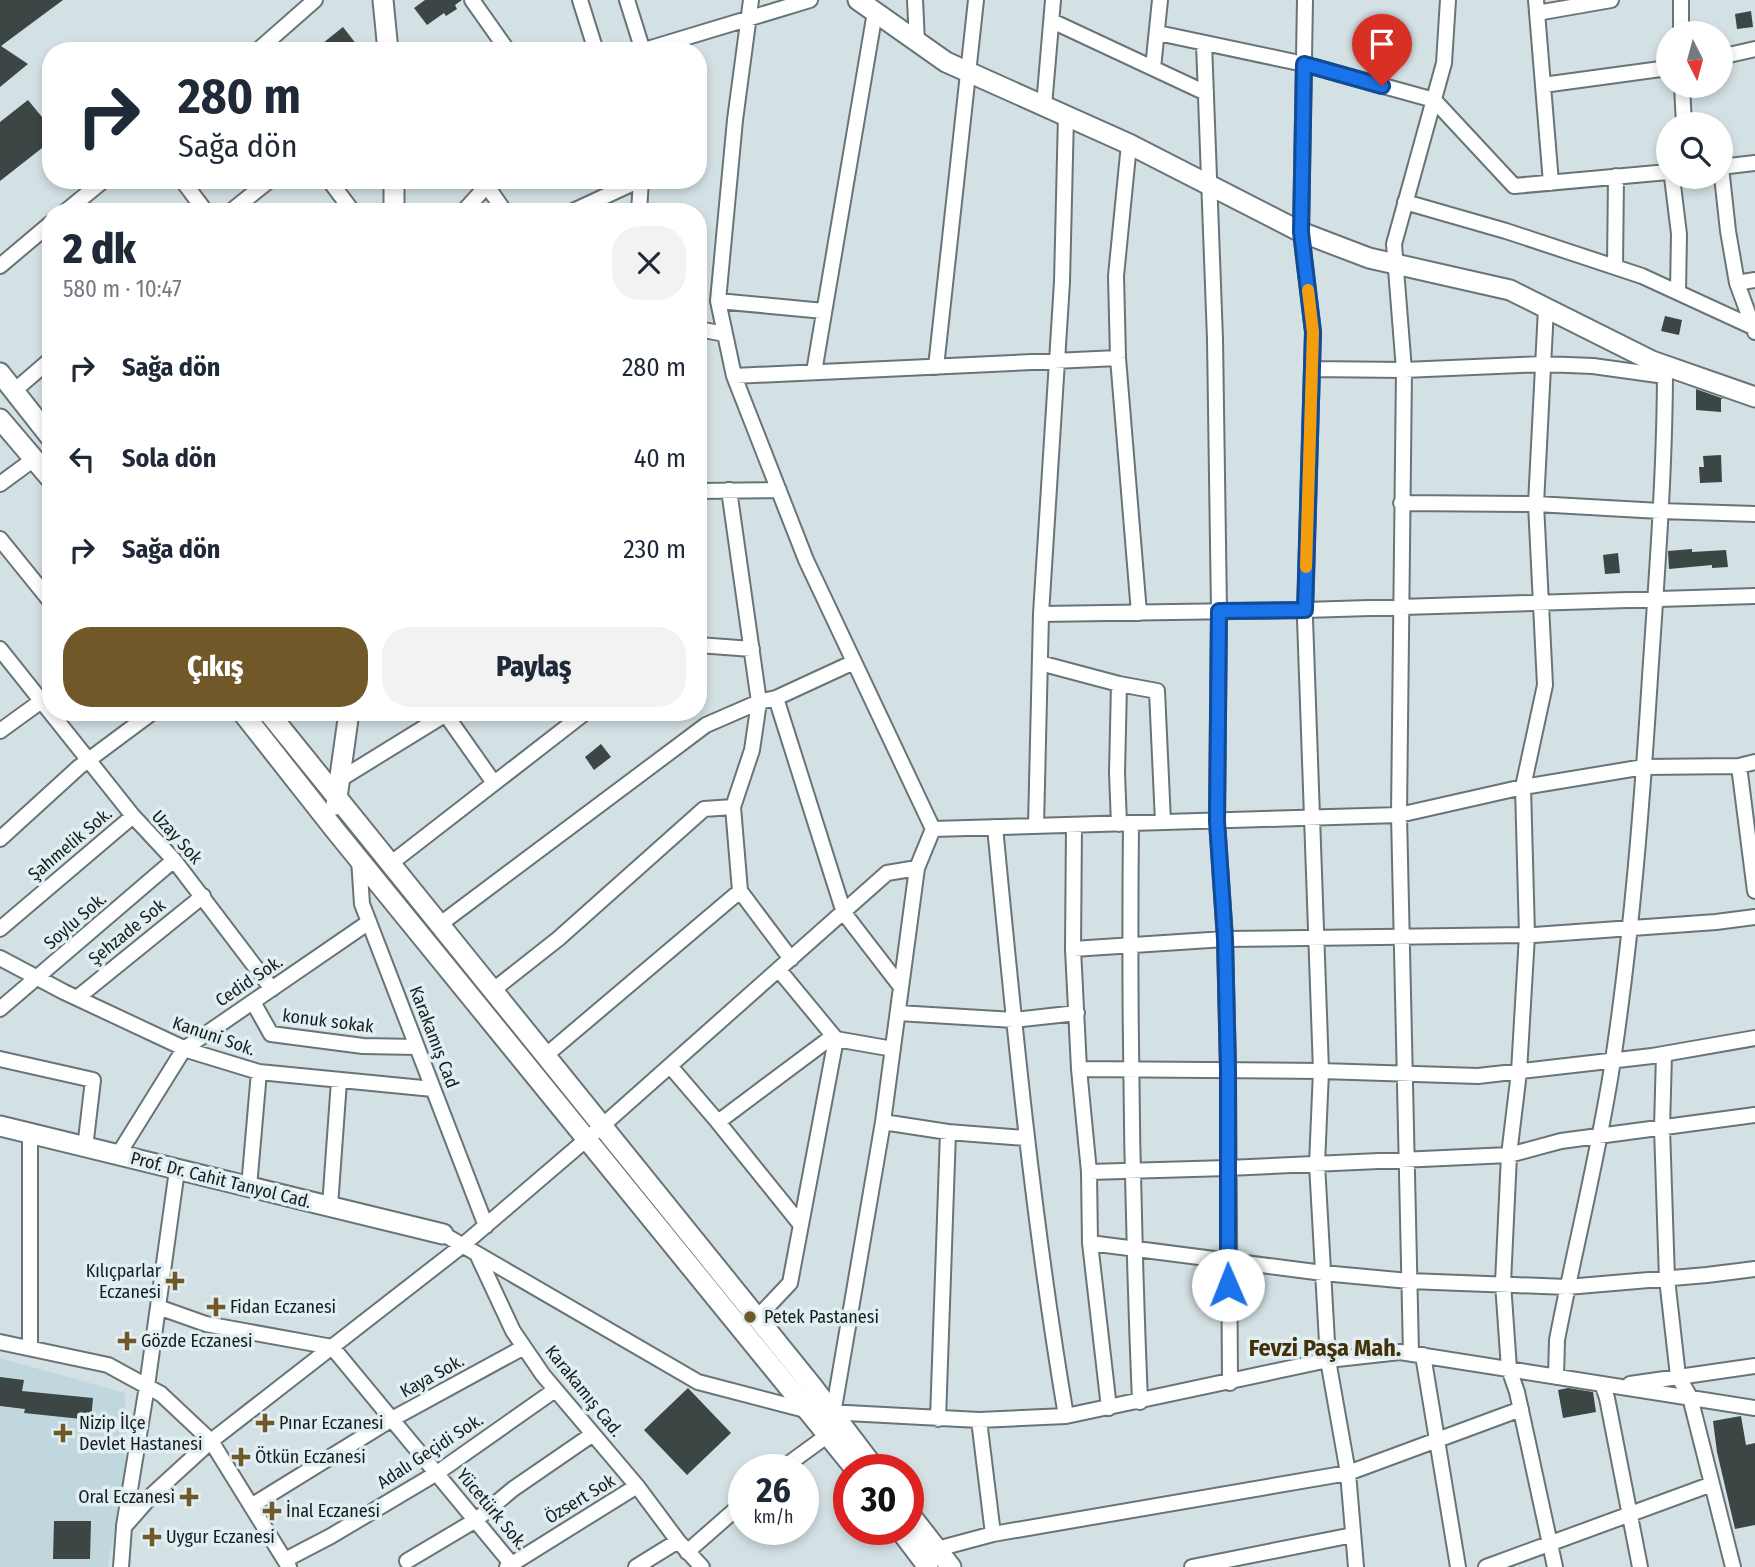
<!DOCTYPE html>
<html lang="tr">
<meta charset="utf-8">
<style>
:root{--surface:#fff;--page:#f2f2f3;--text:#1f2937;--muted:#747a83;--accent:#705828}
body{margin:0;font-family:"Fira Sans Condensed",sans-serif;background:var(--page);color:var(--text);height:100vh;display:flex;flex-direction:column;font-size:26px;white-space:nowrap}
*{box-sizing:border-box;margin:0}
p{font-size:23px;color:var(--muted)}
.icon{flex:none;width:38px;height:38px;fill:none;stroke:currentColor;stroke-width:2;stroke-linecap:round;stroke-linejoin:round}
.map{position:relative;flex:1;overflow:hidden}
.panel{position:absolute;left:42px;top:203px;width:665px;height:518px;display:flex;flex-direction:column;background:var(--surface);border-radius:28px;box-shadow:0 4px 10px #0003}
.panel>*{flex:none}
.top-card{position:absolute;left:42px;top:42px;width:665px;height:147px;border-radius:28px;box-shadow:0 4px 10px #0003;background:#fff;color:var(--text);overflow:hidden}
.needle{width:46px;rotate:174deg}
.tools{position:absolute;left:1656px;top:21px;display:grid;gap:14px}
.tools a{display:grid;place-items:center;width:77px;height:77px;border-radius:50%;background:var(--surface);box-shadow:0 4px 10px #0003;font-size:35px}
.speed{position:absolute;left:728px;top:1454px;display:flex;gap:14px;font-size:35px;font-weight:700;text-align:center}
.speed>*{display:grid;place-content:center;width:91px;height:91px;border-radius:50%;background:var(--surface);box-shadow:0 4px 10px #0003;line-height:1}
.speed small{font-size:18px;font-weight:400}
.speed .limit{border:10px solid #d22;background:#fff;color:#111}
.pin{position:absolute;display:grid;place-items:center;width:60px;height:60px;color:#fff;margin:-72px -30px;border-radius:50% 50% 50% 0;rotate:-45deg;box-shadow:0 0 7px #0007}
.pin .icon{rotate:45deg}
.me{position:absolute;width:77px;margin:-38px;rotate:359deg;stroke-linejoin:round;filter:drop-shadow(0 0 5px #0008)}
.turn{display:flex;align-items:center;gap:24px;height:147px;padding:0 21px;font-size:32px}
.turn .icon{width:91px;height:91px;stroke-width:2.5}
.turn b{display:block;font-size:49px;line-height:60px}
.round{display:grid;place-items:center;flex:none;width:74px;height:74px;border-radius:28px;background:var(--page)}
.head{display:flex;align-items:center;justify-content:space-between;height:119px;padding:0 21px}
h1{font-size:42px;font-weight:800;line-height:52px}
.button{display:flex;gap:14px;margin-top:auto;padding:14px 21px}
.button a{flex:1;height:80px;border-radius:28px;background:var(--accent);color:#fff;font-size:28px;font-weight:800;line-height:80px;text-align:center}
.button a+a{background:var(--page);color:var(--text)}
ul{padding:0;list-style:none}
li{display:flex;align-items:center;gap:21px;height:91px;padding:0 21px}
li div{flex:1}
li b{display:block;font-size:26px}
li em{font-style:normal}
.map>svg:first-child{display:block}
.built{fill:#c1d7de}
.building{fill:#3b4645}
.lines{fill:none;stroke-linecap:round;stroke-linejoin:round}
.street-casing{stroke:#687477;stroke-width:18}
.secondary-casing{stroke:#687477;stroke-width:23}
.street{stroke:#fff;stroke-width:14}
.secondary{stroke:#fff;stroke-width:19}
.route-casing{stroke:#114b97;stroke-width:18}
.route{stroke:#1a73e8;stroke-width:12}
.slow{stroke:#f59e0b;stroke-width:12}
.poi-dot{fill:#705828;stroke:#e1eef2;stroke-width:2.5}
.labels{text-anchor:middle;dominant-baseline:central;stroke-width:7;stroke-linejoin:round;paint-order:stroke}
.street-label{font-size:18px;fill:#181d1e;stroke:#e1eef2}
.poi-label{font-size:18px;fill:#181d1e;stroke:#e1eef2;text-anchor:start}
.district-label{font-size:24px;font-weight:bold;fill:#433109;stroke:#e1eef2}
</style>
<div class="map">
<svg width="1755" height="1567" viewBox="0 0 1755 1567">
<rect width="100%" height="100%" fill="#d4e1e4"/>
<!-- built -->
<path class="built" d="M0,1358L125,1393V1474L108,1567H0Z"/>
<!-- building -->
<path class="building" d="M0,0H63L1,46L28,64L0,87Z
M425,0H462L455,5L457,9L446,16L444,13L427,25L414,8Z
M1751,11L1753,27L1737,29L1735,14Z
M343,27L357,45L350,51H313Z
M28,100L51,128V141L0,181V122Z
M1665,316L1682,320L1679,335L1661,331Z
M1696,389L1724,399H1721V412L1696,410Z
M1721,455L1722,482L1700,483L1699,467H1704L1703,456Z
M1692,549V552L1726,550L1728,567L1712,568V565L1669,569L1668,551Z
M1618,553L1620,573L1605,574L1603,555Z
M601,744L611,757L594,770L585,757Z
M0,1377L24,1380L22,1391L93,1398L91,1420L24,1413L25,1409L0,1406Z
M688,1388L731,1433L687,1475L644,1430Z
M1568,1388L1593,1392L1596,1412L1563,1418L1558,1390Z
M1741,1416L1746,1445L1755,1443V1525L1735,1529L1717,1452L1713,1421Z
M54,1521H91L90,1559H53Z"/>
<g class="lines">
<!-- street casing -->
<g class="street-casing">
<path id="street" d="M472,0L508,51
M580,0L596,51
M627,0L643,51
M751,0L735,120L718,301L734,376L806,560L933,829L917,868L883,1122L833,1414
M915,0L917,42
M1305,0L1301,232L1313,332L1305,619L1321,1071L1317,1164L1328,1360L1348,1473L1356,1567
M1536,0L1551,183
M1681,0V33
M1537,13L1611,0
M1052,21L1206,93
M1158,33L1304,64L1434,100L1514,186L1668,172
M1204,43L1215,339L1219,611L1217,821L1225,939L1228,1069L1230,1383
M257,51L315,0
M641,51L810,0
M1720,57L1755,49
M1153,68L1160,0
M1543,85L1668,68
M1682,86L1684,124
M1044,106L1053,0
M1129,144L1116,276L1118,358L1139,613
M1720,167L1755,163
M1721,167L1728,231L1737,283L1755,332
M1672,177L1679,234L1678,292
M182,180L206,212
M329,180L353,212
M483,180L505,212
M1405,202L1506,231L1642,276L1755,328
M65,212L104,180
M230,212L270,180
M463,212L492,180
M571,212L640,180
M639,212L641,180
M0,266L51,223
M1615,267L1616,176
M1737,283L1755,280
M718,301L824,311
M1546,308L1536,504L1545,685L1523,787L1527,935L1519,1072L1509,1155L1503,1283L1509,1369L1517,1392L1555,1567
M698,329L725,334
M936,367L976,0
M1312,369L1404,370L1543,364L1593,366L1665,376
M814,372L875,12
M734,376L1118,358
M14,391L51,359
M0,484L34,459
M729,490L759,702L752,750L733,807L740,891L791,959
M698,491L779,490
M1401,503L1536,504L1660,511L1755,514
M0,539L51,602
M1041,614L1305,610L1755,596
M698,645L752,649
M0,649L133,816L174,860L272,989
M1040,663L1119,684L1117,773L1119,824
M1119,684L1157,691L1163,822
M776,698L844,913L901,987
M444,712L494,783
M0,731L51,694
M1739,766L1755,891
M339,780L446,714
M1131,823C1129,1016 1132,1209 1140,1402
M1074,825L1073,949L1079,1069L1089,1172L1090,1243L1109,1408
M1036,826L1041,614L1062,282L1066,115
M995,827C1014,1025 1033,1221 1066,1416
M933,829L1399,815L1523,787L1644,767L1739,766L1755,762
M0,839L79,767L153,712
M359,859L362,904L486,1226
M390,864L586,712
M439,925L706,725L759,702L776,698L854,662
M0,929L133,816
M1073,949L1225,939L1534,935L1716,922L1755,917
M0,958L64,992L190,1051L259,1072L433,1089
M779,970L836,1039L893,1049
M492,991L558,939L704,809L733,807
M77,998L203,896
M253,1002L271,1034L363,1046L417,1047
M0,1009L174,860
M898,1013L1014,1020L1077,1013
M1664,1054L1662,1128L1667,1279L1678,1376L1690,1397L1733,1567
M545,1056L740,891
M0,1059L93,1080L85,1148
M670,1066L718,1122
M1079,1069L1321,1071L1478,1076L1652,1056L1755,1038
M883,1122L948,1132L1025,1138
M118,1155L184,1049L369,922
M1089,1172L1228,1168L1509,1155L1561,1141L1755,1115
M249,1187L259,1072
M330,1206L339,1081
M801,1225L718,1122L833,1036
M443,1234L698,1382L809,1411L979,1420L1066,1416L1328,1360L1400,1352L1755,1408
M1090,1243L1323,1273L1409,1281L1567,1287L1707,1275L1755,1269
M477,1254L513,1331L543,1375L637,1486L678,1541L702,1567
M158,1307L206,1324L332,1347L514,1567
M757,1318L790,1283L836,1039
M0,1342L108,1365L161,1394L211,1441L289,1567
M30,1348V1133
M1411,1353L1399,815L1404,370L1394,244L1444,63L1448,0
M1423,1355L1458,1567
M1556,1377L1557,1340C1575,1246 1599,1154 1613,1060C1632,933 1642,805 1650,677C1657,573 1665,469 1665,366
M1602,1384L1607,1398L1640,1567
M1630,1384L1755,1366
M938,1419L948,1132
M979,1420L993,1534
M780,1470L828,1435
M251,1506L392,1419L524,1347
M124,1526L147,1386L177,1170
M937,1549L993,1534L1348,1473L1521,1409
M687,1552L744,1502
M285,1560L331,1536L437,1473L555,1390
M407,1561L476,1520L513,1489L593,1434
M121,1567L124,1527L153,1494L211,1441L463,1245L602,1126L887,873L917,868
M507,1567L637,1486
M636,1567L678,1541
M1192,1567L1353,1535
M1486,1567L1712,1484"/>
</g>
<!-- secondary casing -->
<g class="secondary-casing">
<path id="secondary" d="M383,0L388,51
M858,0L946,62L1129,144L1301,232L1369,258L1510,290L1652,361L1755,397
M394,180V212
M0,373L51,438
M0,419L51,479
M242,712L335,830L856,1470
M268,712L813,1387L876,1470
M336,805L349,712
M0,1126L443,1234
M908,1512L951,1567
M900,1530L928,1567"/>
</g>
<!-- street -->
<use href="#street" class="street"/>
<!-- secondary -->
<use href="#secondary" class="secondary"/>
</g>
<g class="lines">
<!-- route casing -->
<g class="route-casing">
<path id="route" d="M1228,1285V1069L1225,939L1217,821L1219,611L1305,610L1313,332L1301,232L1304,64L1382,86"/>
</g>
<!-- route -->
<use href="#route" class="route"/>
<!-- slow -->
<path class="slow" d="M1306,567L1313,332L1308,290"/>
</g>
<!-- markers -->
<g class="poi-dot">
<path d="M171.5 1270.5h7v7h7v7h-7v7h-7v-7h-7v-7h7z"/>
<path d="M212.5 1296.5h7v7h7v7h-7v7h-7v-7h-7v-7h7z"/>
<circle cx="750" cy="1317" r="7"/>
<path d="M123.5 1330.5h7v7h7v7h-7v7h-7v-7h-7v-7h7z"/>
<path d="M261.5 1412.5h7v7h7v7h-7v7h-7v-7h-7v-7h7z"/>
<path d="M59.5 1422.5h7v7h7v7h-7v7h-7v-7h-7v-7h7z"/>
<path d="M237.5 1446.5h7v7h7v7h-7v7h-7v-7h-7v-7h7z"/>
<path d="M185.5 1486.5h7v7h7v7h-7v7h-7v-7h-7v-7h7z"/>
<path d="M268.5 1500.5h7v7h7v7h-7v7h-7v-7h-7v-7h7z"/>
<path d="M148.5 1526.5h7v7h7v7h-7v7h-7v-7h-7v-7h7z"/>
</g>
<g class="labels">
<!-- street labels -->
<g class="street-label">
<text transform="translate(177 837) rotate(48)">Uzay Sok</text>
<text transform="translate(70 844) rotate(-40)">Şahmelik Sok.</text>
<text transform="translate(75 921) rotate(-41)">Soylu Sok.</text>
<text transform="translate(127 932) rotate(-39)">Şehzade Sok</text>
<text transform="translate(249 981) rotate(-34)">Cedid Sok.</text>
<text transform="translate(328 1021) rotate(7)">konuk sokak</text>
<text transform="translate(214 1036) rotate(19)">Kanuni Sok.</text>
<text transform="translate(434 1037) rotate(69)">Karakamış Cad</text>
<text transform="translate(221 1180) rotate(14)">Prof. Dr. Cahit Tanyol Cad.</text>
<text transform="translate(432 1376) rotate(-29)">Kaya Sok.</text>
<text transform="translate(584 1391) rotate(51)">Karakamış Cad.</text>
<text transform="translate(430 1451) rotate(-33)">Adalı Geçidi Sok.</text>
<text transform="translate(580 1499) rotate(-31)">Özsert Sok</text>
<text transform="translate(492 1509) rotate(50)">Yücetürk Sok.</text>
</g>
<!-- poi labels -->
<g class="poi-label">
<text x="161" y="1271" text-anchor="end">Kılıçparlar<tspan x="161" dy="21">Eczanesi</tspan></text>
<text x="230" y="1307">Fidan Eczanesi</text>
<text x="764" y="1317">Petek Pastanesi</text>
<text x="141" y="1341">Gözde Eczanesi</text>
<text x="79" y="1423">Nizip İlçe<tspan x="79" dy="21">Devlet Hastanesi</tspan></text>
<text x="279" y="1423">Pınar Eczanesi</text>
<text x="255" y="1457">Ötkün Eczanesi</text>
<text x="175" y="1497" text-anchor="end">Oral Eczanesi</text>
<text x="286" y="1511">İnal Eczanesi</text>
<text x="166" y="1537">Uygur Eczanesi</text>
</g>
<!-- district labels -->
<g class="district-label">
<text x="1325" y="1348">Fevzi Paşa Mah.</text>
</g>
</g>
</svg>
<div class="tools">
<a><svg class="needle" viewBox="-14 -14 28 28"><path d="M0-13l5 13h-10z" fill="#e53935"/><path d="M0 13l5-13h-10z" fill="#747a83"/></svg></a>
<a><svg class="icon" aria-label="search" viewBox="0 0 24 24"><circle cx="10" cy="10" r="6"/><path d="M15 15l6 6"/></svg></a>
</div>
<div class="speed"><div>26<small>km/h</small></div><div class="limit">30</div></div>
<div class="pin" style="left:1382px;top:86px;background:#d93025"><svg class="icon" aria-label="arrive" viewBox="0 0 24 24"><path d="M6 21V4h12l-3 4 3 4H6"/></svg></div>
<svg class="me" style="left:1228px;top:1285px" viewBox="-20 -20 40 40"><circle r="19" fill="#fff"/><path d="M0-13L10 11 0 6-10 11z" fill="#1a73e8"/></svg>
<div class="top-card">
<div class="turn"><svg class="icon" aria-label="right" viewBox="0 0 24 24"><path d="M7 20v-9h11M14 6l5 5-5 5"/></svg><div><b>280 m</b>Sağa dön</div></div>
</div>
<section class="panel">
<div class="head"><div><h1>2 dk</h1><p>580 m · 10:47</p></div><a class="round"><svg class="icon" aria-label="close" viewBox="0 0 24 24"><path d="M6 6l12 12M18 6L6 18"/></svg></a></div>
<ul>
<li><svg class="icon" aria-label="right" viewBox="0 0 24 24"><path d="M7 20v-9h11M14 6l5 5-5 5"/></svg><div><b>Sağa dön</b></div><em>280 m</em></li>
<li><svg class="icon" aria-label="left" viewBox="0 0 24 24"><path d="M17 20v-9H6M10 6l-5 5 5 5"/></svg><div><b>Sola dön</b></div><em>40 m</em></li>
<li><svg class="icon" aria-label="right" viewBox="0 0 24 24"><path d="M7 20v-9h11M14 6l5 5-5 5"/></svg><div><b>Sağa dön</b></div><em>230 m</em></li>
</ul>
<div class="button"><a>Çıkış</a><a>Paylaş</a></div>
</section>
</div>
